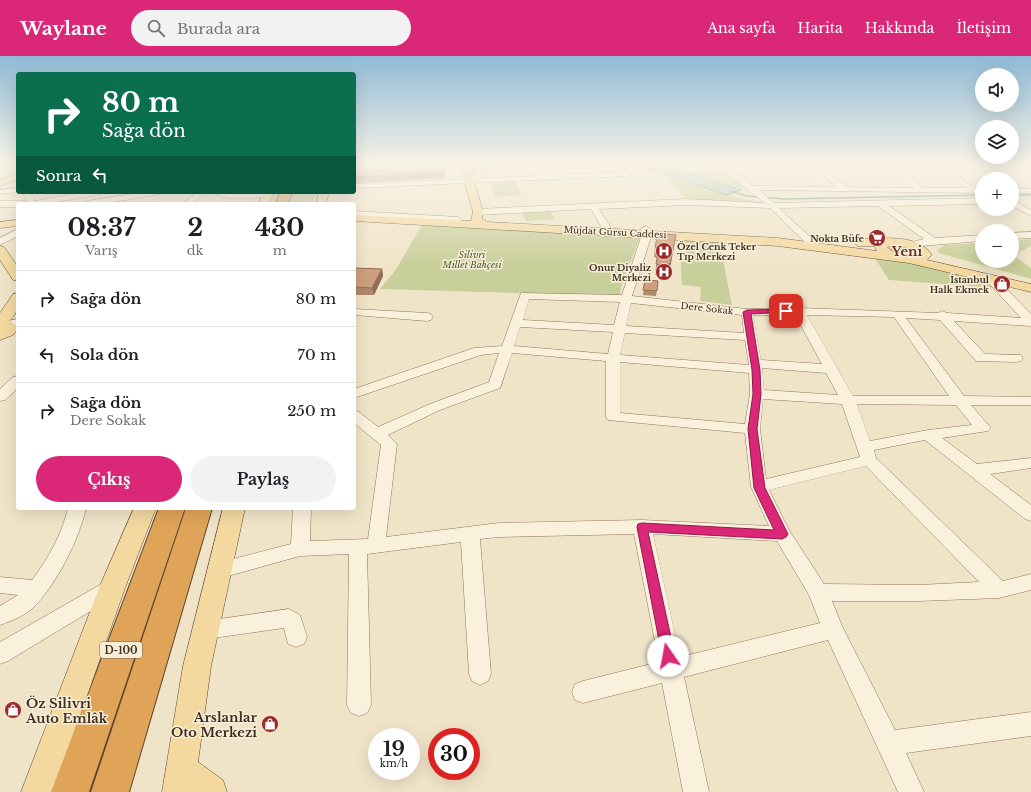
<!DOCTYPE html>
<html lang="tr">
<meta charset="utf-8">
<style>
:root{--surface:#fff;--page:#f2f2f2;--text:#202124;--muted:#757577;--line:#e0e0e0;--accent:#db2777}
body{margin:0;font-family:"Libre Baskerville",serif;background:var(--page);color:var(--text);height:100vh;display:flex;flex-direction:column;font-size:15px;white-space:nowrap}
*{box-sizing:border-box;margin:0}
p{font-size:13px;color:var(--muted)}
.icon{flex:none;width:22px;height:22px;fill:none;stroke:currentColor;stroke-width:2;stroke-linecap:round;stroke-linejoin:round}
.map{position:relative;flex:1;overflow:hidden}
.drawer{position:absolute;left:16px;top:146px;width:340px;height:308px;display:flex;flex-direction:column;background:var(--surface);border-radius:4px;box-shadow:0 4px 16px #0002}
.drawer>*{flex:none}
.top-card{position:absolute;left:16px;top:16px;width:340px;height:122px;border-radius:4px;box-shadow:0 4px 16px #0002;background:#0b6e4f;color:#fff;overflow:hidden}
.fabs{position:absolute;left:975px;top:12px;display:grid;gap:8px}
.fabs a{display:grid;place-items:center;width:44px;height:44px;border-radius:50%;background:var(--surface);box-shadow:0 4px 16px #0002;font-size:20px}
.speed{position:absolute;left:368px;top:672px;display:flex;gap:8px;font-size:20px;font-weight:700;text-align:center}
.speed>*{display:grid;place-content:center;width:52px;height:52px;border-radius:50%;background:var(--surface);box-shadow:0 4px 16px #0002;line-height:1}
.speed small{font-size:10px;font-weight:400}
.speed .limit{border:6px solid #d22;background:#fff;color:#111}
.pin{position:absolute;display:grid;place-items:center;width:34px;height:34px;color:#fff;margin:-17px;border-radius:8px;box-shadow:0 2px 6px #0006}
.me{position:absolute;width:44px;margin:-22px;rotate:348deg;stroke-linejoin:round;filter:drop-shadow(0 0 3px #0008)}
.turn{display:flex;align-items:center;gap:14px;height:84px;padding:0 20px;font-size:18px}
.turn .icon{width:52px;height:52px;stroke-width:2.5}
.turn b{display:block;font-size:28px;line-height:34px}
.then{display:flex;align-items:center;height:38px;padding:0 20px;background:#0003;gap:8px;font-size:15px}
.eta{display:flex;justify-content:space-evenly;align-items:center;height:68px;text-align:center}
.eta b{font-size:24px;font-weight:800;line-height:28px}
.primary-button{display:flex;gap:8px;margin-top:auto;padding:8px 20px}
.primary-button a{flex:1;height:46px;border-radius:24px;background:var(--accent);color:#fff;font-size:16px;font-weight:800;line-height:46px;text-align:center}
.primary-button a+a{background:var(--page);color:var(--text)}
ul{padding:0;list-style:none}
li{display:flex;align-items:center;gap:12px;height:56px;padding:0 20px;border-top:1px solid var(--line)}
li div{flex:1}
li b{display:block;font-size:15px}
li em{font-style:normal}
header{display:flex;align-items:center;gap:24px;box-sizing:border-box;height:56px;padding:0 20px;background:var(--accent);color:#fff}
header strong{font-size:19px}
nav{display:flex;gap:22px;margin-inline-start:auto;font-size:14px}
.search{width:280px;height:36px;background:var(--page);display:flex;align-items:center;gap:10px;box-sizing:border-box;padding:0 14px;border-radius:22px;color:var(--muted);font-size:15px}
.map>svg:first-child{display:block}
.green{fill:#c9cf9b}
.water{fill:#a9c4bc;stroke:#6f938a}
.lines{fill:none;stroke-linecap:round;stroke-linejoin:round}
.stream{stroke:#6f938a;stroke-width:1.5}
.minor-casing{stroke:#8d765c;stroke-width:1}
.major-casing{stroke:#5b4430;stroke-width:1}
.highway-casing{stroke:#5b4430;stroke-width:2}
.minor{fill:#faf1dc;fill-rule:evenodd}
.major{fill:#f3d9a0;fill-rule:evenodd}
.highway{fill:#e0a458;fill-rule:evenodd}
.wall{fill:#b2896c}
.shaded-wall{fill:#916f58}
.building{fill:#cf9f7d;stroke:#916f58}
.route{fill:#db2777;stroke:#8e194d}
.labels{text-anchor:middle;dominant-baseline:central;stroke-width:3;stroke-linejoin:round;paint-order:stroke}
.far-street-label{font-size:9px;fill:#3d2e20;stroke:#f7eed8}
.far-poi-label{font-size:9px;font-weight:bold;fill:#3d2e20;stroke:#f7eed8;text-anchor:end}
.far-park-label{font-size:9px;font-style:italic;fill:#4d5a26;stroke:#f7eed8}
.shield{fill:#f7eed8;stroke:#756857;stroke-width:1}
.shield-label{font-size:10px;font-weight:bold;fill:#3d2e20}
.far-district-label{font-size:13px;font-weight:bold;fill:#6b2e1e;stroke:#f7eed8}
.near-poi-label{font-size:13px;font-weight:bold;fill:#3d2e20;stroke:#f7eed8;text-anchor:start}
</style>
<header>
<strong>Waylane</strong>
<div class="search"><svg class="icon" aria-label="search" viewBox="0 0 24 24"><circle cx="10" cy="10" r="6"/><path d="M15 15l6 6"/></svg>Burada ara</div>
<nav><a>Ana sayfa</a><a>Harita</a><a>Hakkında</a><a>İletişim</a></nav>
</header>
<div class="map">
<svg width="1031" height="736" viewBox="0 0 1031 736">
<rect width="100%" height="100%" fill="#f0e4c8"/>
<!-- green -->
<path class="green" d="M459,108H480L468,122L463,123Z
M719,114L726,115L753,136L684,116Z
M664,120L739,142L766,147L687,144Z
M515,125L522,139L496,141L490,126Z
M273,136H316L313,148H271V142Z
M549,154L555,163L526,165L521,155Z
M422,169L485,171L640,182L622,227L620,238L616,240L380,233L395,215Z
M682,182L719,184L732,249L700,245L701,231L682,229L681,212Z
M1031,183V190L1020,196L1016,201L1031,212V223L939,197L937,194L945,189L982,187V205H1012V185Z
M887,189L906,190L917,197C908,205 893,198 886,190Z
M874,201L900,204L988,223L997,232L889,224Z"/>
<!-- water -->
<path class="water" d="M633,108H660L741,134L727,139Z"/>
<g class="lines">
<!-- stream -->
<path class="stream" d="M731,135L747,140L785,143L982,139
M1012,139H1031"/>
<!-- minor casing -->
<g class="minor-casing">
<path id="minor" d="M525,108H532L544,119L628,116L632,118L628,120L354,132V128L535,120Z
M890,108H897L923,132H967L935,108C953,108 964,132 982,133V137L759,134L774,147L982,142V148L889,150L935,182L982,179V185L908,191L906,189L908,187L924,183L878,150L779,152L813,184L815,186L810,189L807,188L770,152L686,149L599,153L611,172L606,175L603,174L591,153L478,159L474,156L478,153L686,143L765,147L724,115L723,113L727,111H799L822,113L846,131L914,132ZM799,115L820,117L836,131L753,130L736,116Z
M1011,108H1031V111L1014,110Z
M18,132V136H20L0,138V134Z
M1012,133H1031V137H1012Z
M22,136H30L35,145L87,136H105L101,138L46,148H18V151H0V145H27Z
M145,136H164L160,138L102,148H83L87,145Z
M197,136H206L192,148H183Z
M263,136H270L272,138C266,143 223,144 217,139C221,136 254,137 263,136Z
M1012,144L1031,154V160L1012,150Z
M354,155L458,161L462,164L458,167L354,161Z
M646,170L651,173V181L632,240L747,253L799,252L938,257L942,255L947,257L1021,262L985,223L984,221L989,218L993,219L1031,258V270L954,265L985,298L1021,299L1023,302L1021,305L1016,306L976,305L940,264L906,262L964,340L1031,341V349H971L991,372L988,375L942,382L977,408L1031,402V412L990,418L1031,449V465L1025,463L925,384L874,394L876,402L1003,525L1031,518V534L999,542L919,545H832L842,570L895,674L1031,656V680L906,697L924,736H898L828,584L684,621L709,736H683L662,627L583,647L575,644L572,636L575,628L583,625L659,606L634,478L499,481L480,483L491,618L488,625L480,629L472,625L469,618L461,486L367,498L371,649L367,657L359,660L351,657L347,649L349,498L300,500L221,522L214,520L211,514L214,508L291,488L293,452H311L310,485L368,483L381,389L354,367V354L359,356L378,371L430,348L489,326L499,297L481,299L354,342V333L474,292L502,290L521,237L622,239L641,181V173ZM529,243L620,246L614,269L523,264ZM631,247L742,259L744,277L626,270ZM753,259H795L822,308L761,304ZM807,259L894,261L949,340H853ZM520,271L613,276L608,298L514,290ZM625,277L745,284L749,309L620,299ZM512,297L606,305V361L608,364L745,377L751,431L769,470L642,464L499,467L386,481L397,388L388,379L440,354L500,332ZM620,306L749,317L750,338L745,368L620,357ZM762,312L826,317L838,339L764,334ZM763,343L842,348L860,401L766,423L760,373ZM857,348L956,349L972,369L928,374L870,385ZM866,410L979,526L919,529L824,528L789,474L769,434ZM653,478L777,485L809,539L820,567L680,601Z
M18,173V180L0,189V182Z
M1031,176V182L1012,183V177Z
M354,253L427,257L431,258L433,261L431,264L427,265L354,259Z
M18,263V271L7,273L3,272L1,269L3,266Z
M18,320V332L5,344L0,345V333L13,321Z
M68,452H86C79,484 56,529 33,552C24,560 11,565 0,569V550L18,539L0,537V521L32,524C48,503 62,478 68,452Z
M112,524L119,526L122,532L119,538L8,605L0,608V586L105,526Z
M289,553L300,559L307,581L304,588L296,591L288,588L284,572L206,583L199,581L195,574L199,567L206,565Z"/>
</g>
<!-- major casing -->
<g class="major-casing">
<path id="major" d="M481,108H490L475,128L483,156L482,163L488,166L778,182L877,195L874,190H857L855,187L857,184L861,183C884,183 917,177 932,199L927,204L1031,228V236L909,207L778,190L354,165V159L471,165L473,156L465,128L468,123ZM892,190L908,192L919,198C909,203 895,199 887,191Z
M18,117V123L0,130V124Z
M264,136H274L268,148H258Z
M319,136H329L326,148H316Z
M18,164V170L0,172V166Z
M0,190L4,191L18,211V225L13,224L0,204Z
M18,237C18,248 19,257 9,265L16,269L18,273L13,279L0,284V257L13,238Z
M134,452H156L125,532L53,736H21L99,532Z
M223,452H245L211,610L198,706L223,724L227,736H162L183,610Z"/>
</g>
<!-- highway casing -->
<g class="highway-casing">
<path id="highway" d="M280,136H292L288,148H276Z
M159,452H185L89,736H51Z
M186,452H212L129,736H91Z"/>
</g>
<!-- minor -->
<use href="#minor" class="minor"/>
<!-- major -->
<use href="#major" class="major"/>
<!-- highway -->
<use href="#highway" class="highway"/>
</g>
<!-- wall -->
<path class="wall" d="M354,108L445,116V122L354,127Z
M676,179L669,219L666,218V220L655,219L657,202L654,201L655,191Z
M354,212L382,213L383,220L374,239H354Z
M645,224L658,225L656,240L643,239Z"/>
<!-- shaded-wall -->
<path class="shaded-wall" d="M382,213L383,220L374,239L372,232Z"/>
<!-- building -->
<path class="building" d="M354,108H444L445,116L354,121Z
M658,177L676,179L670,208H668V210L656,208L659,191H655Z
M354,212L382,213L372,232L354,231Z
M645,224L658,225L657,235L643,234Z"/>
<!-- sky -->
<linearGradient id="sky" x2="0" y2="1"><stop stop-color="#8fbad6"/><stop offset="0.51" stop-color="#f8f3e6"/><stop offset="1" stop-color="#f8f3e6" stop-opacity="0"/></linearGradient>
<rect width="1031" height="211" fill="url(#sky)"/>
<!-- route -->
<path class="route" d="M786,253L790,255L789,256L751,258L760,314L761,338L757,373L765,432L788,478L786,481L782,483L648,476L675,600L673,604L668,606L664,604L662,600L637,471L638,468L642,467L774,474L754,432L748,373L753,338L752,314L743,256L747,254Z"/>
<!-- icons -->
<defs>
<g id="supermarket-disc" transform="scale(0.9)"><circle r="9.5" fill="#9e2a2b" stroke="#f7eed8"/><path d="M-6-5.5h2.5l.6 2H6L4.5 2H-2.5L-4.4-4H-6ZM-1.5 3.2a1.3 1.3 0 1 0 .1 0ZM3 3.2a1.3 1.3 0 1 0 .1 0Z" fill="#fff"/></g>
<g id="hospital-disc" transform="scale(0.9)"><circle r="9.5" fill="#9e2a2b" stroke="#f7eed8"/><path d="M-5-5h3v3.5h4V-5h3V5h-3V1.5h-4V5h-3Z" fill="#fff"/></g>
<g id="shop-disc" transform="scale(0.9)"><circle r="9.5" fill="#9e2a2b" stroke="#f7eed8"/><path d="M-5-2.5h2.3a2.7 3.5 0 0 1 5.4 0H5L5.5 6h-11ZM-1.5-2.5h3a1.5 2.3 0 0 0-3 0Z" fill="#fff"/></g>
</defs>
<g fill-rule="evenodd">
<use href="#supermarket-disc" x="877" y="182"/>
<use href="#hospital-disc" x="664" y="195"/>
<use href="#hospital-disc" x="664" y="216"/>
<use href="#shop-disc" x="1002" y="228"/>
<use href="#shop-disc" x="13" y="654"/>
<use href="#shop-disc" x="270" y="668"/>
</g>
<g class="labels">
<!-- far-street labels -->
<g class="far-street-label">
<text transform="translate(615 176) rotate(3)">Müjdat Gürsu Caddesi</text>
<text transform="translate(707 252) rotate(6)">Dere Sokak</text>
</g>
<!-- far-poi labels -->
<g class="far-poi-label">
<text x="864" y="182">Nokta Büfe</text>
<text x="677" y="190" text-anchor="start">Özel Cenk Teker<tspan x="677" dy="10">Tıp Merkezi</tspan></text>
<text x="651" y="211">Onur Diyaliz<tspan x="651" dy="10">Merkezi</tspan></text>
<text x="989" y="223">İstanbul<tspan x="989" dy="10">Halk Ekmek</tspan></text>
</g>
<!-- far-park labels -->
<g class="far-park-label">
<text x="472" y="198">Silivri<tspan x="472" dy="10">Millet Bahçesi</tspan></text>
</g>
<!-- shield labels -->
<rect class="shield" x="100" y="586" width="42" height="16" rx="3"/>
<g class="shield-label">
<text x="121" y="594">D-100</text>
</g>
<!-- far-district labels -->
<g class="far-district-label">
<text x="907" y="195">Yeni</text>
</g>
<!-- near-poi labels -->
<g class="near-poi-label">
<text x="26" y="647">Öz Silivri<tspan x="26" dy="15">Auto Emlâk</tspan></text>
<text x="257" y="661" text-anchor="end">Arslanlar<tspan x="257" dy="15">Oto Merkezi</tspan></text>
</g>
</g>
</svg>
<div class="fabs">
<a><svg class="icon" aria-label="sound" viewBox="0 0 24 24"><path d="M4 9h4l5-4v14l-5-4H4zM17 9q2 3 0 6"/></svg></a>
<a><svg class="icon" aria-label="layers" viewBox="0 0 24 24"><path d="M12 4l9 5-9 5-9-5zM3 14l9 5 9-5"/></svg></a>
<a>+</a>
<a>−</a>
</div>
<div class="speed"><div>19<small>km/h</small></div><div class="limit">30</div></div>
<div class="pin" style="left:786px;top:255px;background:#d93025"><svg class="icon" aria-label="arrive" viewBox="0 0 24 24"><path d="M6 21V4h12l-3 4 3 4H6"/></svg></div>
<svg class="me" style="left:668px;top:600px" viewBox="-20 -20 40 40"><circle r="19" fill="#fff"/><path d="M0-13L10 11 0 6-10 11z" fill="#db2777"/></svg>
<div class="top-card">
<div class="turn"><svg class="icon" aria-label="right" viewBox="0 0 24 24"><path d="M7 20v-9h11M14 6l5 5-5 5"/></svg><div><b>80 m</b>Sağa dön</div></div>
<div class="then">Sonra<svg class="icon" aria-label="left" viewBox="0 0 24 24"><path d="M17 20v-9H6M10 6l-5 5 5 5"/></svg></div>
</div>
<section class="drawer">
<div class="eta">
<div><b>08:37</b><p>Varış</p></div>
<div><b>2</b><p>dk</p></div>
<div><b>430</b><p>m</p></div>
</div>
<ul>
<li><svg class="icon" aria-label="right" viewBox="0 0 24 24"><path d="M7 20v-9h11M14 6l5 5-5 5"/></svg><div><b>Sağa dön</b></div><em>80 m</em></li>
<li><svg class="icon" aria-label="left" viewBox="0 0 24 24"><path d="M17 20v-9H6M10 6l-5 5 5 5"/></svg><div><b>Sola dön</b></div><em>70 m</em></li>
<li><svg class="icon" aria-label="right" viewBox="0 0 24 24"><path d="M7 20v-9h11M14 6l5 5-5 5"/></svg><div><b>Sağa dön</b><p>Dere Sokak</p></div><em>250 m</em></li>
</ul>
<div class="primary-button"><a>Çıkış</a><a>Paylaş</a></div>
</section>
</div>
